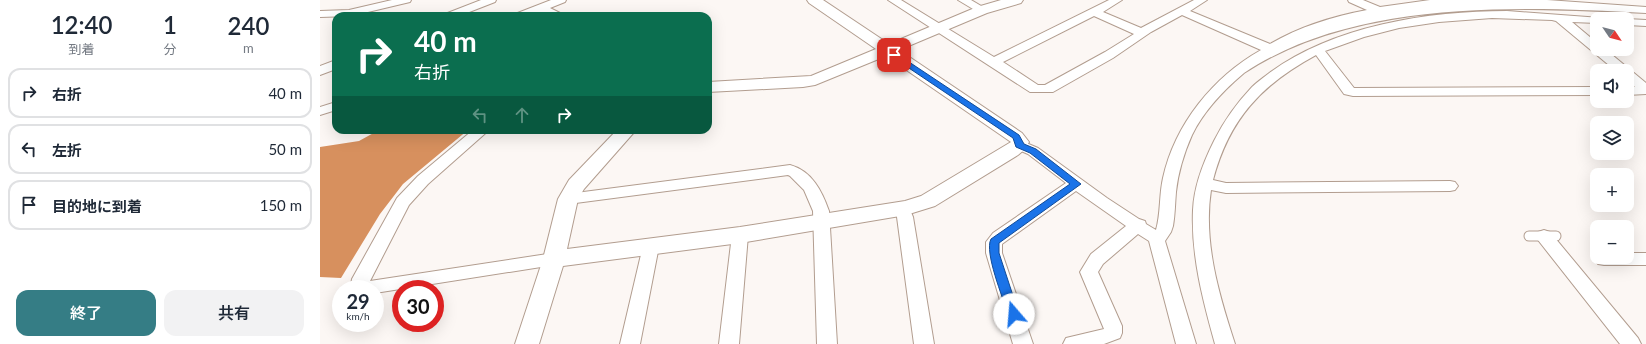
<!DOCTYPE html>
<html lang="ja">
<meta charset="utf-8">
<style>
:root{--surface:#fff;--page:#f2f2f3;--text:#1f2937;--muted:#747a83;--line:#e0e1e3;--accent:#357d85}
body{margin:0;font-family:Lato,"Noto Sans JP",sans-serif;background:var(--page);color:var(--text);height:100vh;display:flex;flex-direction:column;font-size:15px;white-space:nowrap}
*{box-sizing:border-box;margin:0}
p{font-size:13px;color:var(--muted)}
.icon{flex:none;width:22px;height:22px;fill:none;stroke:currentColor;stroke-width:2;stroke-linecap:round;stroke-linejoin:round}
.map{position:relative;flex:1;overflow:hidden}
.panel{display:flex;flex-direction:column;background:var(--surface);width:320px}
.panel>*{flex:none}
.hud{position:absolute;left:12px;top:12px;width:380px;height:122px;border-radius:12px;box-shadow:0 4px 16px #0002;background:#0b6e4f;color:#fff;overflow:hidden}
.needle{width:26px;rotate:125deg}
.tools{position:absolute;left:1270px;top:12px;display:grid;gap:8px}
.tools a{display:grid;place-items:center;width:44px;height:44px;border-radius:8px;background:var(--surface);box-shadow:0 4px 16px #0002;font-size:20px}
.speed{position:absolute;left:12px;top:280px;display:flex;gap:8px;font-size:20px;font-weight:700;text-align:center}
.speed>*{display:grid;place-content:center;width:52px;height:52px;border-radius:50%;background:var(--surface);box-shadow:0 4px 16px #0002;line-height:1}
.speed small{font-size:10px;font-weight:400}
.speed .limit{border:6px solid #d22;background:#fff;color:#111}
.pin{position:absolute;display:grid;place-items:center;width:34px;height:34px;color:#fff;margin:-17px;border-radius:8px;box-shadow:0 2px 6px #0006}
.me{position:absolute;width:44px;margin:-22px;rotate:342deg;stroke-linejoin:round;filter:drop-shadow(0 0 3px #0008)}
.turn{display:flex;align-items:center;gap:14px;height:84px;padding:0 16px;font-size:18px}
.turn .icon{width:52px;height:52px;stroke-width:2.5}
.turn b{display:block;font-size:28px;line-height:34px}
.lanes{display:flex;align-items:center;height:38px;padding:0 16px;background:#0003;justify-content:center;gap:20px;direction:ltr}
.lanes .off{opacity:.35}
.eta{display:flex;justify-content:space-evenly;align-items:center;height:68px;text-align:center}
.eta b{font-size:24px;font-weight:600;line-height:28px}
.cta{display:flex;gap:8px;margin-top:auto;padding:8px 16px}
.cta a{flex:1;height:46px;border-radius:12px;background:var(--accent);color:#fff;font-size:16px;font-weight:600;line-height:46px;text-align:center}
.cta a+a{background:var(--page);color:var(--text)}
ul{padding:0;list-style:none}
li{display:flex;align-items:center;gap:12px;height:50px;margin:0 8px 6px;padding:0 8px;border:2px solid var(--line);border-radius:12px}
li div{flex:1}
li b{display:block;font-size:15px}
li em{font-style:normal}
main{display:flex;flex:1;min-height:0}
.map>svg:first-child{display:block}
.water{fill:#d7905e}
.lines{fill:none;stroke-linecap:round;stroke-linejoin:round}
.service-casing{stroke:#b29d8f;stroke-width:11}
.minor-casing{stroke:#b29d8f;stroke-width:2}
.tertiary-casing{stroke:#b29d8f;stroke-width:2}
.service{stroke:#fff;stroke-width:9}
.minor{fill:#fff;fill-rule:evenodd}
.tertiary{fill:#fff;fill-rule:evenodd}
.route{fill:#1a73e8;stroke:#114b97}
</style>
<main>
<section class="panel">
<div class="eta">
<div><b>12:40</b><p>到着</p></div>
<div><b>1</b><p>分</p></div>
<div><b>240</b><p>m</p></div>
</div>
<ul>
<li><svg class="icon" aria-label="right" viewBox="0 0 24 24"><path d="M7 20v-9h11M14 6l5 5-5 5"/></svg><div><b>右折</b></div><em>40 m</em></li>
<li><svg class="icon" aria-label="left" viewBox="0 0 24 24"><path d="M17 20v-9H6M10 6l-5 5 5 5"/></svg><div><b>左折</b></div><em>50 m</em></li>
<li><svg class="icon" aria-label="arrive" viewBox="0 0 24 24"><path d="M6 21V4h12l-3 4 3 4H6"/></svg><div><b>目的地に到着</b></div><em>150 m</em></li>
</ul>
<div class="cta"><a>終了</a><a>共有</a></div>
</section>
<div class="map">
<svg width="1326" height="344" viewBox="0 0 1326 344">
<rect width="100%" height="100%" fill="#fcf7f4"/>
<!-- water -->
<path class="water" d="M59,130H148L83,184L60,214L21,278L0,277V147L39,141Z"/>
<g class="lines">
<!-- service casing -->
<g class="service-casing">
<path id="service" d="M1209,236H1236"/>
</g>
<!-- minor casing -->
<g class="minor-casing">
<path id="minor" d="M72,0H91L90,2L31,16L0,17V11L29,10Z
M161,0H176L175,2L139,16H123L125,14Z
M231,0H246L245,2L230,8L242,14L244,16H229L220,12L209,16H193L195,14Z
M568,0H581L674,57L789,0H802L783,12L821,28L874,0H887L870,11L950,44C979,27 1014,16 1047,10L1029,2L1028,0H1043L1060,7L1110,0H1227L1326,7V13C1195,6 1034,0 924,73C904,90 884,110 872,135C864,153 858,173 856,192C855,203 855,215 853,226L851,232L845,241L876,344H856L829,241L818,234L783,264L778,272L802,326V333L800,338L784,344H743L746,338L784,329L760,272L771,254L806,226L756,191L682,244V253L713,344H693L666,253V242L673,233L746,183L708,154L694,148L692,145L694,142L699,140L718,148L787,198L819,219L825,221L826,224L836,230C841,213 839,195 843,178C855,124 893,77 941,50L862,15L831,32L793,58L733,92H710ZM774,16L814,34L785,52L725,85H718L683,62Z
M638,0H651L668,10L666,12H658Z
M1187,11L1281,18L1282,19H1277V23L1252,22L1277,43V49H1285L1326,83V94L1307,95V87H1315L1307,80V71H1296L1236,21L1232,20L1172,18L1119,22L1079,28L1044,37L1005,51L1034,88L1277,87V95L1033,96L1024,94L996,55C942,84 909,119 893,180L906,183L1130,181L1135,182L1138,186L1135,190L1130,191L906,193L891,190C883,242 899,295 915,344H895C883,301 871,256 873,210C874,186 883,163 894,141C904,121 916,104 932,87C937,82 943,78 948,74C1012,26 1107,11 1187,11Z
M1305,19H1307L1326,20V26L1307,25V19Z
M16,60V69L0,75V66Z
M16,102V110L0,115V107Z
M153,130H169L108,184L89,205L50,281L234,253L240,254L243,259L240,264L55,293V289H33L31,285L32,279L77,198L98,176Z
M470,165C492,171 502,191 509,211L517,344H497L493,211L484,190L470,176L468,175L248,204L242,203L240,199L242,195L248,194Z
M582,203L588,205L593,217L614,344H594L577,217L574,209L576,205Z
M420,229L426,231L428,235L419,344H399L412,235L414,231Z
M1224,230L1230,232L1318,338L1321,344H1300L1218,240L1216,236L1218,232Z
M331,240L337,242L339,246L320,344H300L323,246L325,242Z
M1307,253H1326V265H1284L1278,264L1275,259L1277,256L1307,257Z"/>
</g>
<!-- tertiary casing -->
<g class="tertiary-casing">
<path id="tertiary" d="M487,0H503L569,44L657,7L681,0H703L701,3L667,13L579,50L702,133L709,142L705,149L698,155L615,206L586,215L420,243L243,266L219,344H195L223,259L238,199L249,180L297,130H316L264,189L258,199L247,249L420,227L585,201L601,196L691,142L566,56L495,85L483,87L388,92V82L491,76L556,49L489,3Z"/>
</g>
<!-- service -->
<use href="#service" class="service"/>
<!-- minor -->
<use href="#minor" class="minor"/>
<!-- tertiary -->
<use href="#tertiary" class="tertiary"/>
</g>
<!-- route -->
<path class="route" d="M574,52L699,135L704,144L716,149L761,184L679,243V253L699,314L697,317L694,318L690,317L688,314C683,298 664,252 671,239L750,184L710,153L696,147L693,138L571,56V53Z"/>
</svg>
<div class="tools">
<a><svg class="needle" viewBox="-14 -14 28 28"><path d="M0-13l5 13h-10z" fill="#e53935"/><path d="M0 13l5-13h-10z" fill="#747a83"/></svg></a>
<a><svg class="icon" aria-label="sound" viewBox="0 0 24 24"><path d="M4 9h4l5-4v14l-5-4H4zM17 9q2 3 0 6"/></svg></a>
<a><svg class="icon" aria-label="layers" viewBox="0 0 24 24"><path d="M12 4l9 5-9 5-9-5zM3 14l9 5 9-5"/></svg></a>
<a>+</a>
<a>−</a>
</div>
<div class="speed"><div>29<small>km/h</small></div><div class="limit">30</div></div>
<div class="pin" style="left:574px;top:55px;background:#d93025"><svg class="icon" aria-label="arrive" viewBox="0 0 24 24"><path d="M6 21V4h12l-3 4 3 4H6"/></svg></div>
<svg class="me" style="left:694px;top:314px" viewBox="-20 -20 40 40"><circle r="19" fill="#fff"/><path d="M0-13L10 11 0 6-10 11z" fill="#1a73e8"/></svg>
<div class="hud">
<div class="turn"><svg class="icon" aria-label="right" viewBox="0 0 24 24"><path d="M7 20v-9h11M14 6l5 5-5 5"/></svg><div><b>40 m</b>右折</div></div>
<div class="lanes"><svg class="icon off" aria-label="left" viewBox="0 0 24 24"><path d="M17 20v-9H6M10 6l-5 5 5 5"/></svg><svg class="icon off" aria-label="ahead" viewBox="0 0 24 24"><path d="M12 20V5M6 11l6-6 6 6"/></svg><svg class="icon" aria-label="right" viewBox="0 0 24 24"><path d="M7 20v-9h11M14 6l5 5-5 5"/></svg></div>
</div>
</div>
</main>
